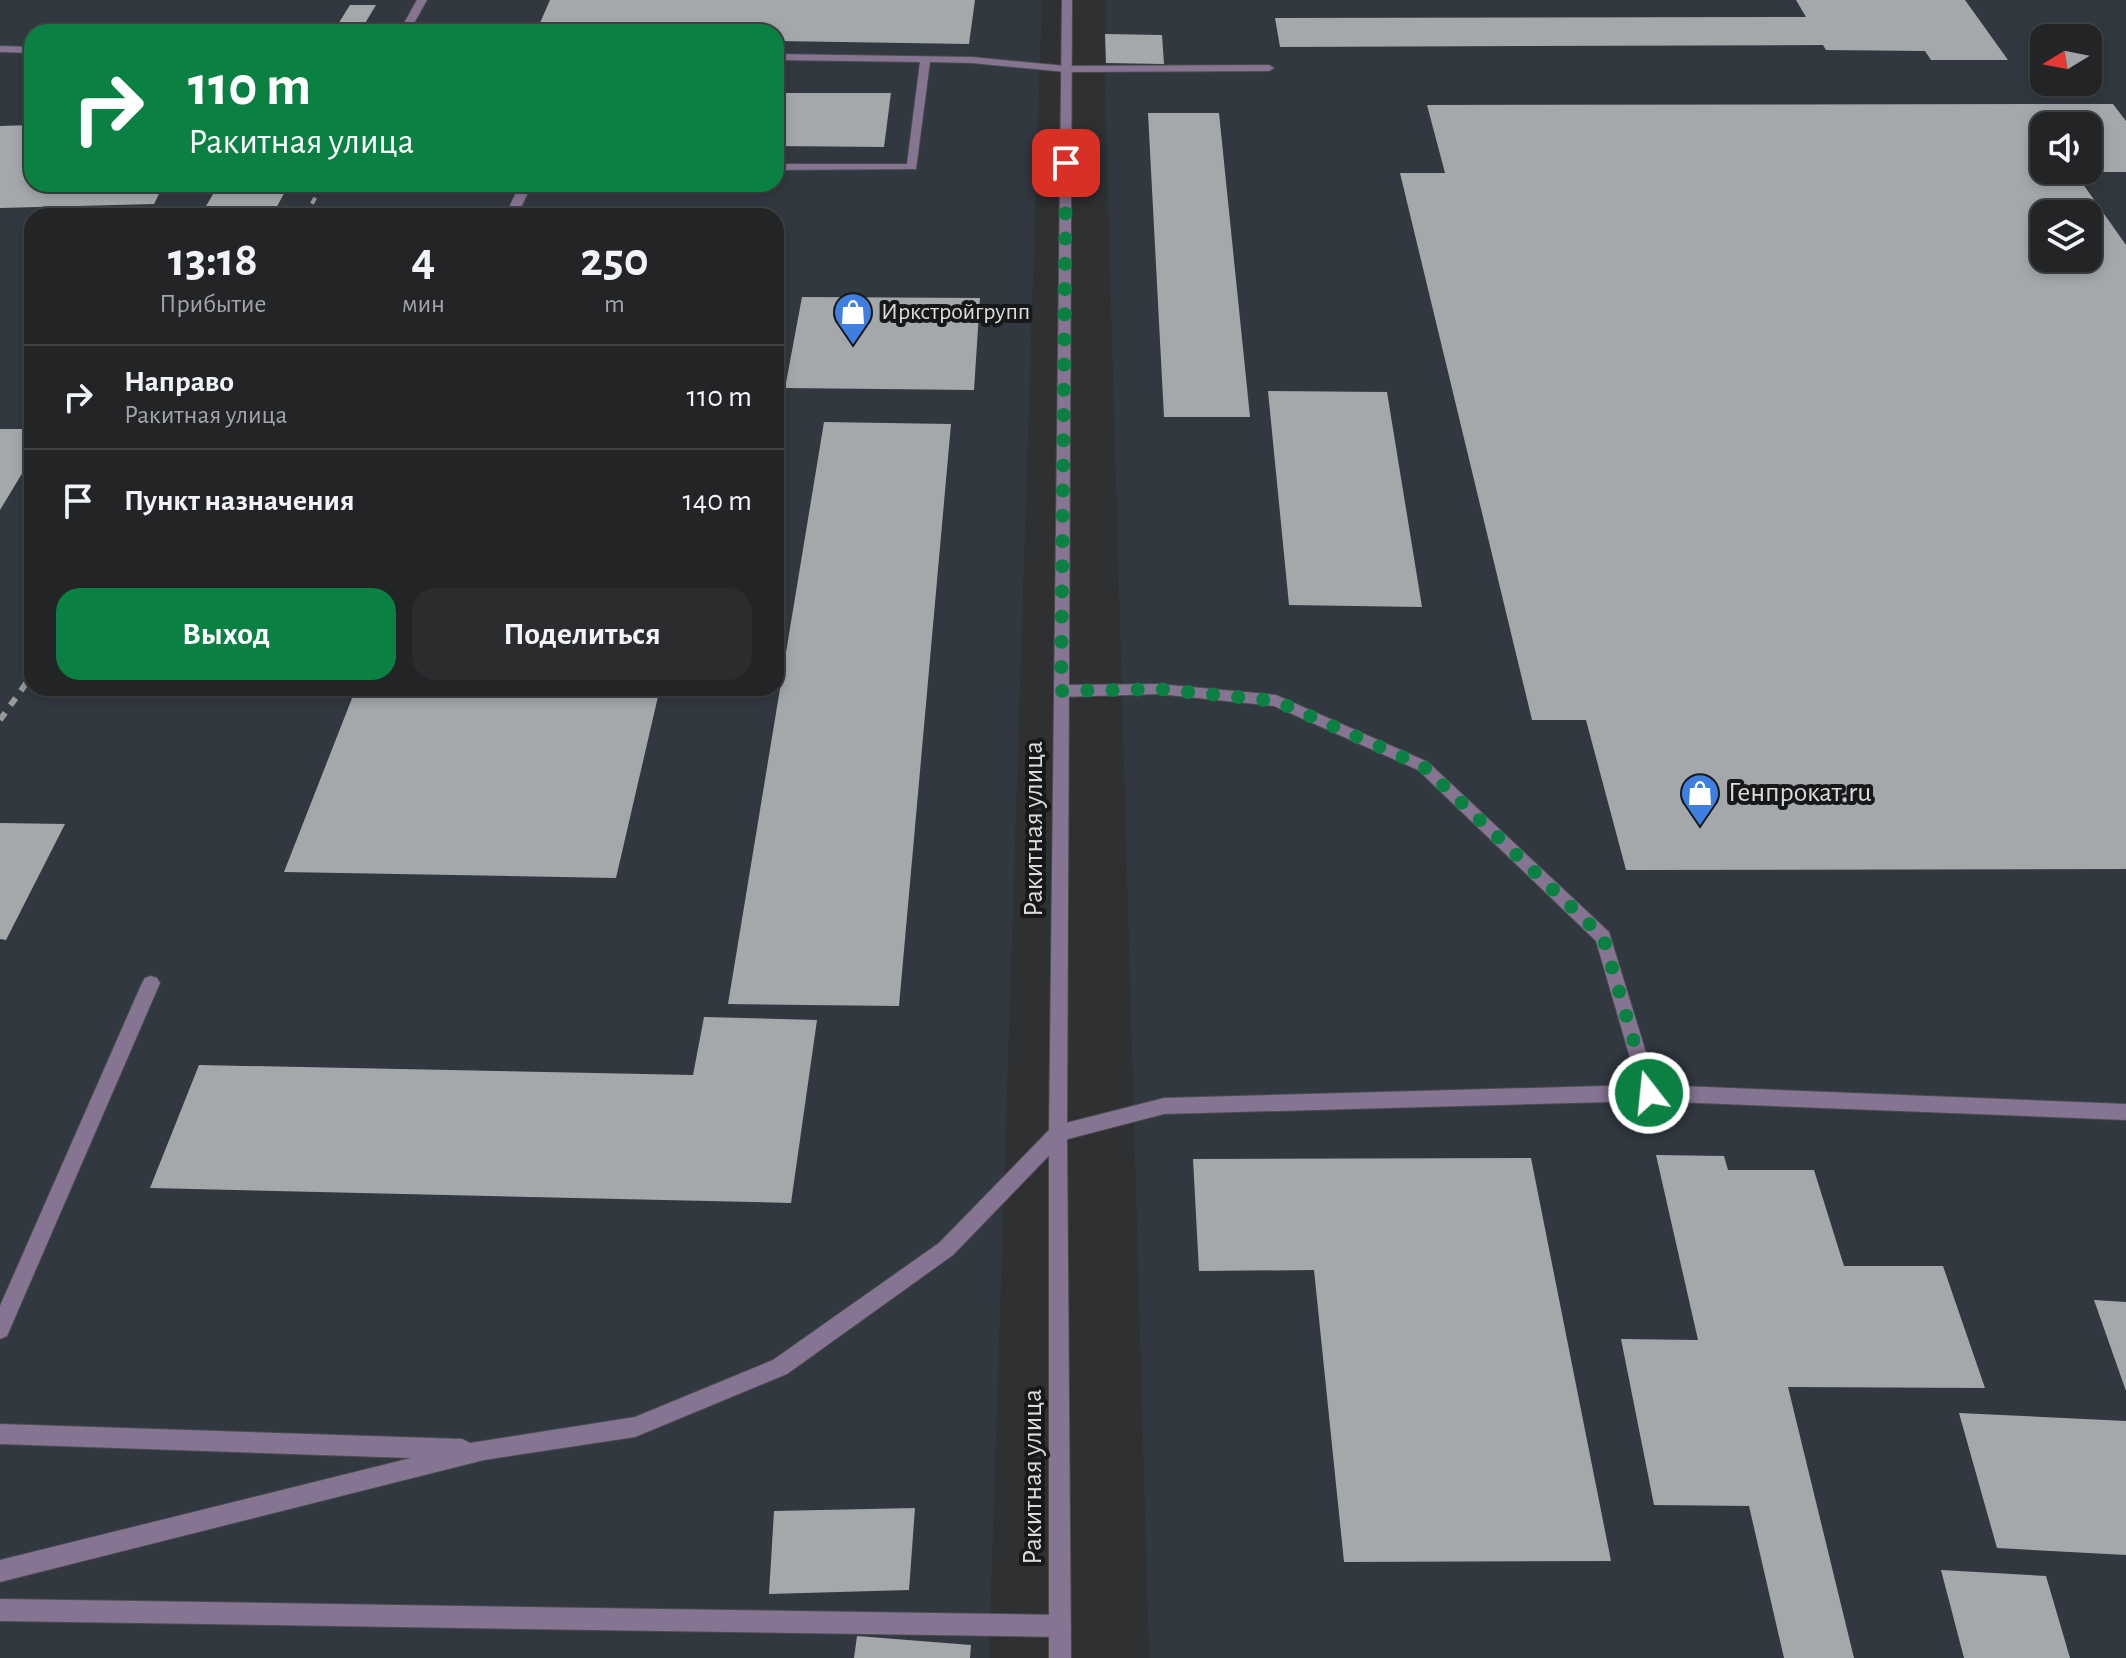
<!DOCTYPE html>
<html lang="ru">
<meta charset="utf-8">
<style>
:root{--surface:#222426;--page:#2a2c2e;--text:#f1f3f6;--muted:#a2a4a7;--line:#3f4143;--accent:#0b8043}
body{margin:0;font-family:"Alegreya Sans",sans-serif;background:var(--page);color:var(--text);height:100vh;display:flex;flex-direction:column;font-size:30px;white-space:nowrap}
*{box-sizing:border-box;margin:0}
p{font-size:26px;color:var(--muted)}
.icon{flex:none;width:44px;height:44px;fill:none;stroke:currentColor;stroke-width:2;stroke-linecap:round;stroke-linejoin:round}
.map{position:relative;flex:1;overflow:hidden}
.panel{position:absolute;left:24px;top:208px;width:760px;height:488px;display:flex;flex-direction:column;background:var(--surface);border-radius:24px;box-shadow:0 4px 12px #0003,0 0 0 2px var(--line)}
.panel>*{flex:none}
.hud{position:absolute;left:24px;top:24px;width:760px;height:168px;border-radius:24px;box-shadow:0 4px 12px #0003,0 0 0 2px var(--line);background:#0b8043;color:#fff;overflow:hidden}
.needle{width:52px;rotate:260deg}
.fabs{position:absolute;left:2030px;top:24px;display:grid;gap:16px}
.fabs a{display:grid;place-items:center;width:72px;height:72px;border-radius:16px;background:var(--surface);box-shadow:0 4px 12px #0003,0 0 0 2px var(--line);font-size:40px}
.pin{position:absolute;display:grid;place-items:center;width:68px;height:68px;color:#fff;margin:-34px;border-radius:16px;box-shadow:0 4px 12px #0006}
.me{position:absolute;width:88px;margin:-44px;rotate:344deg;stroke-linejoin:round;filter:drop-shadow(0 0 6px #0008)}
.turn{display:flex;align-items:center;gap:28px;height:168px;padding:0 32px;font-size:36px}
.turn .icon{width:104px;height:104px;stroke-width:2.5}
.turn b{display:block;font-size:56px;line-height:68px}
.eta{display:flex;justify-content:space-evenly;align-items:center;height:136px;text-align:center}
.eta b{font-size:48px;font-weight:700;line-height:56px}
.primary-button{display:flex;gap:16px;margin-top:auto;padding:16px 32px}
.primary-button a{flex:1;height:92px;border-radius:24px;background:var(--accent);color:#fff;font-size:32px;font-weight:700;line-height:92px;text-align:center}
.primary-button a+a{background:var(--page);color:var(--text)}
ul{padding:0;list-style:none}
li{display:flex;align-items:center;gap:24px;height:104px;padding:0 32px;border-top:2px solid var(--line)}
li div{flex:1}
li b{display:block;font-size:30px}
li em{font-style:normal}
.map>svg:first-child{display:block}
.built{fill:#31383f;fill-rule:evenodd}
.building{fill:#a5a8ab;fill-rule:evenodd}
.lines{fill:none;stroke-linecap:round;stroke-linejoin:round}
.lane-casing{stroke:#4a4b4d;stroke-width:2}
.street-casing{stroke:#4a4b4d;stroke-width:2}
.lane{fill:#867493;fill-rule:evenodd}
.street{fill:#867493;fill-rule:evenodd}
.rail-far1{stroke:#97999b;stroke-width:4;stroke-dasharray:7 7;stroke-linecap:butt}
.rail{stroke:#97999b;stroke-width:6;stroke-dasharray:9 9;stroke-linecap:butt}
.route{stroke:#0b8043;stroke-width:14;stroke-dasharray:0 25.2}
.labels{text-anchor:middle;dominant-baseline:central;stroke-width:8;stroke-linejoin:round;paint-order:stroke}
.far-poi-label{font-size:24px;fill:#dadbdd;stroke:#171819;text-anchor:start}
.poi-label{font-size:28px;fill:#dadbdd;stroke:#171819;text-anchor:start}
.street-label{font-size:28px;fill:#dadbdd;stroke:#171819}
</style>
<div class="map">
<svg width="2126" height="1658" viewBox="0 0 2126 1658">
<rect width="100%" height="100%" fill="#2e3032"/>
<!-- built -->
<path class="built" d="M0,0H1042L989,1658H0ZM32,32H776V184H32ZM32,216H776V688H32Z
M1106,0H2126V1658H1149L1105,94ZM2044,38H2088V82H2044ZM2044,126H2088V170H2044ZM2044,214H2088V258H2044Z"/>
<!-- building -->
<path class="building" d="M550,0H975L969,44L776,41V32H536Z
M1796,0H1965L2008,60H1931L1925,51L1826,50L1823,45L1280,47L1275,18L1806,17Z
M350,5H376L361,30L335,29Z
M1105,34L1162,35L1164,64L1106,63Z
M776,93H891L884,147L776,146Z
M2113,104L2126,121V172H2088V126H2044V170H2073L2126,245V869L1626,870L1586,720H1532L1400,173H1445L1427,105ZM2044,214H2088V258H2044Z
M1148,113H1219L1250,417H1164Z
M32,125V184H164L154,204L0,208V126Z
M219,184H289L272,216L202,213Z
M330,210L466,211L464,216H327Z
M802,297L980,298L974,390L785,388Z
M1268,391L1387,392L1422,607L1289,605Z
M824,422L951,424L899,1006L728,1004Z
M0,429H32V457L0,510Z
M356,688H660L616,878L284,872Z
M0,823L65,824L6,940L0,939Z
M704,1017L817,1020L791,1203L150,1188L199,1065L693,1075Z
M1656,1155L1724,1156L1728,1170H1814L1844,1266H1943L1985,1388L1788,1387L1854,1658H1784L1749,1506L1654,1505L1621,1339L1698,1340Z
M1531,1158L1611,1561L1344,1562L1314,1270L1199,1271L1193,1159Z
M2094,1300L2126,1302V1391Z
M1959,1413L2126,1421V1555L1997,1548Z
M915,1508L909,1590L769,1594L774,1511Z
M1941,1570L2046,1576L2070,1658H1964Z
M857,1636L971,1645L970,1658H854Z"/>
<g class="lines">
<!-- lane casing -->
<g class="lane-casing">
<path id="lane" d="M417,0H427L409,32H399Z
M0,46L32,47V53L0,52Z
M776,54L972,57L1066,66L1269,65L1274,68L1269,71L1066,72L972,63L930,62L916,169L776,170V164H907L920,62L776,60Z
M520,184H532L517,216H505Z
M1159,684L1276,695L1428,762L1609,932L1656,1085L2126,1104V1120L1649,1101L1164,1114L1064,1140L953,1255L787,1374L635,1437L484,1460L0,1582V1560L411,1458L0,1444V1424L462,1439L470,1443L635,1417L773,1360L939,1243L1052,1127L1058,1125L1164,1098L1638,1085L1596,941L1418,770L1274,706L1159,694L1061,697L1054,691L1061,685Z
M151,976L157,978L160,983L7,1336L0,1339V1306L142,983L145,978Z
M0,1599L1060,1615L1068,1618L1071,1626L1068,1634L1060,1637L0,1621Z"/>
</g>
<!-- street casing -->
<g class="street-casing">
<path id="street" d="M1062,0H1072L1067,1133L1071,1658H1049V1133Z"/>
</g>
<!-- lane -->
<use href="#lane" class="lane"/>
<!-- street -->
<use href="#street" class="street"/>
<!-- rail-far1 -->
<path class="rail-far1" d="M305,216L323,184"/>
<!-- rail -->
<path class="rail" d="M0,720L32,675"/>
</g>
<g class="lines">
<!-- route -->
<path class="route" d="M1066,163L1061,691L1159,689L1276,701L1423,766L1603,937L1649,1093"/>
</g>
<!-- icons -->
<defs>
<g id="shop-pin" transform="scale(2)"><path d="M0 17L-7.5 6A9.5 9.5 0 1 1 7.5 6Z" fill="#3f7fe0" stroke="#171819"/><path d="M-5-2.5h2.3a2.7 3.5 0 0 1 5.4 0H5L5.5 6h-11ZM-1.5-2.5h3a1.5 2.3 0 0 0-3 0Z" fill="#fff"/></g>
</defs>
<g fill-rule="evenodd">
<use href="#shop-pin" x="853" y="312"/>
<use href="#shop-pin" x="1700" y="793"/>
</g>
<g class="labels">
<!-- far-poi labels -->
<g class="far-poi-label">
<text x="881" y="312">Иркстройгрупп</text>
</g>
<!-- poi labels -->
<g class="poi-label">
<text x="1728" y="793">Генпрокат.ru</text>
</g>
<!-- street labels -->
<g class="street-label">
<text transform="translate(1034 829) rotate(-90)">Ракитная улица</text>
<text transform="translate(1033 1477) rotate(-90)">Ракитная улица</text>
</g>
</g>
</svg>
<div class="fabs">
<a><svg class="needle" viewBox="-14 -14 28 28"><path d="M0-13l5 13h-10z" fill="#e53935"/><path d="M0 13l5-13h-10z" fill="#a2a4a7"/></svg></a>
<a><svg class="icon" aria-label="sound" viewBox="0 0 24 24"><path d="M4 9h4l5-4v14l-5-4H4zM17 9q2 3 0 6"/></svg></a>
<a><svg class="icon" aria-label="layers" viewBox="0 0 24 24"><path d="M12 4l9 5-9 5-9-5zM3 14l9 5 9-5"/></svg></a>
</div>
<div class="pin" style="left:1066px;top:163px;background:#d93025"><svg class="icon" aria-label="arrive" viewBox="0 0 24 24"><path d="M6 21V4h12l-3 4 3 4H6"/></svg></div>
<svg class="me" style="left:1649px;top:1093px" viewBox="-20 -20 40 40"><circle r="17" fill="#0b8043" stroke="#fff" stroke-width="3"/><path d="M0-11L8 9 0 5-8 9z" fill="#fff"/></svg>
<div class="hud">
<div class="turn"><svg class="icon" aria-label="right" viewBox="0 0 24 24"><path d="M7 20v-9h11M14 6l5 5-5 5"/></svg><div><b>110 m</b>Ракитная улица</div></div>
</div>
<section class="panel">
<div class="eta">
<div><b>13:18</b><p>Прибытие</p></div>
<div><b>4</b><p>мин</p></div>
<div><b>250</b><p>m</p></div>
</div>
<ul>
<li><svg class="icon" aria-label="right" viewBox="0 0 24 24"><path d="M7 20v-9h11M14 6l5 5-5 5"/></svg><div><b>Направо</b><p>Ракитная улица</p></div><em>110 m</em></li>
<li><svg class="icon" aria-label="arrive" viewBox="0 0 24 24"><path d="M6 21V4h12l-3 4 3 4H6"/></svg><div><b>Пункт назначения</b></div><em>140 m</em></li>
</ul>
<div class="primary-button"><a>Выход</a><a>Поделиться</a></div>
</section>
</div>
